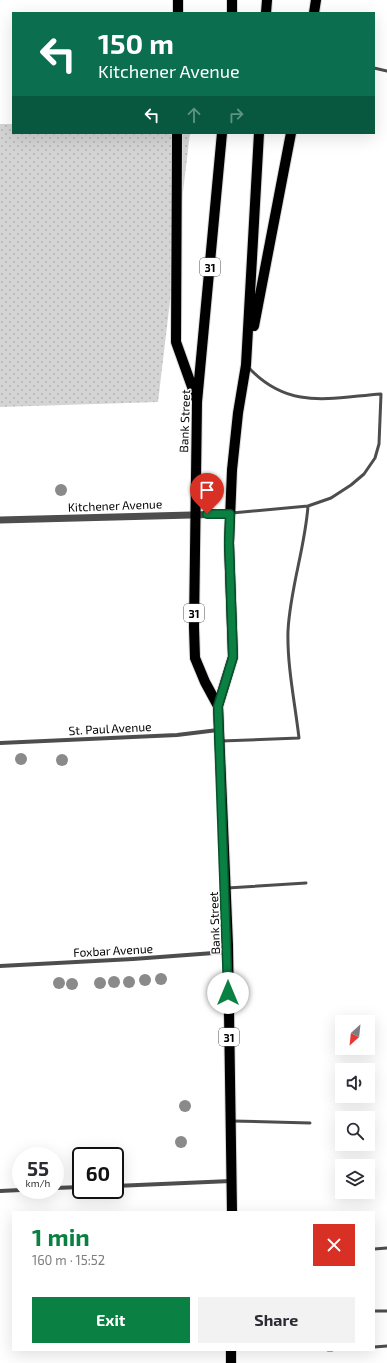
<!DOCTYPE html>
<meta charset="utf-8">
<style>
:root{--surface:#fff;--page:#f2f2f3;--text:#2b2b33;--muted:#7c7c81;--accent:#0b8043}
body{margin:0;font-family:"Exo 2",sans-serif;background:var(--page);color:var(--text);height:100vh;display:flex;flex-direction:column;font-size:15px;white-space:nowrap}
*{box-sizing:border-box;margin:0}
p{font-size:13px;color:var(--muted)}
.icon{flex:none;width:22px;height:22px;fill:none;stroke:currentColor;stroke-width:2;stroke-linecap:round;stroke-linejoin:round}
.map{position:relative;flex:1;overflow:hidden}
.panel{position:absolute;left:12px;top:1211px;width:363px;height:140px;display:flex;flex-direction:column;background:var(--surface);border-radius:0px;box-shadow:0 4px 16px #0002}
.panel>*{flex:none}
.banner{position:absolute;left:12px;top:12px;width:363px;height:122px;border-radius:0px;box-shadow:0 4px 16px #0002;background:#0b6e4f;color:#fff;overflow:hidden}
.needle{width:26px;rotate:207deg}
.controls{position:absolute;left:335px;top:1015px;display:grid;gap:8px}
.controls a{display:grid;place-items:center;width:40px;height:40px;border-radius:0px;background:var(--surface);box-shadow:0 4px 16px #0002;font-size:20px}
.speed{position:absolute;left:12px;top:1147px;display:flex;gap:8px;font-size:20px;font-weight:700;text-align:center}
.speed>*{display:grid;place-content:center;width:52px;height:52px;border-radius:50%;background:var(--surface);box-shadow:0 4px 16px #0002;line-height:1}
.speed small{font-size:10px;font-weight:400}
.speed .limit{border:2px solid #111;border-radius:6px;background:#fff;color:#111}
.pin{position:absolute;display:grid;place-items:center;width:34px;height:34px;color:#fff;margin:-41px -17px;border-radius:50% 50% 50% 0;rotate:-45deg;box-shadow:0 0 4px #0007}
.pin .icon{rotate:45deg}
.me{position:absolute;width:44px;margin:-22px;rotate:0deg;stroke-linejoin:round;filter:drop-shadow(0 0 3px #0008)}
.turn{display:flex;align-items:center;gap:14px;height:84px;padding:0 20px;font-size:18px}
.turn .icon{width:52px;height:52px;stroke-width:2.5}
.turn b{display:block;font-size:28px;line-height:34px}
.lanes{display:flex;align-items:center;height:38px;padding:0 20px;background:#0003;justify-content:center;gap:20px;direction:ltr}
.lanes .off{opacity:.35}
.round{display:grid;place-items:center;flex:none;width:42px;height:42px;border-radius:0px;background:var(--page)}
.summary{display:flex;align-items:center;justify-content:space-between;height:68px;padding:0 20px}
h1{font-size:24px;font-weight:700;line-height:30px;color:var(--accent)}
.action{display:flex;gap:8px;margin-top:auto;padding:8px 20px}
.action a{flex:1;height:46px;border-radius:0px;background:var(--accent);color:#fff;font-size:16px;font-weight:700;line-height:46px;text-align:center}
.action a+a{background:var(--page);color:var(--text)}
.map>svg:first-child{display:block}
.grass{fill:url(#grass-dots)}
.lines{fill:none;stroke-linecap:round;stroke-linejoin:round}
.primary-casing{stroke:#dbdbdb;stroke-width:12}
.service{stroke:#4d4d4d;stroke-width:3}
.minor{stroke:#4d4d4d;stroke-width:4}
.tertiary{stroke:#4d4d4d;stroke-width:7}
.primary{stroke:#000;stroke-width:10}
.tree{fill:#8a8a8a}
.route-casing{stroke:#07532c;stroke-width:10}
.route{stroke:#0b8043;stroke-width:7}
.labels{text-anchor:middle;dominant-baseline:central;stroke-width:3;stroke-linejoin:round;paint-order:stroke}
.shield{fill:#fff;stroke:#4c4c4c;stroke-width:1}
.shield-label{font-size:11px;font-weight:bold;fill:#000}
.street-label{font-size:12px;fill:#000;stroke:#fff}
</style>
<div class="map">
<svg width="387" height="1363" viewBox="0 0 387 1363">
<defs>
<pattern id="grass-dots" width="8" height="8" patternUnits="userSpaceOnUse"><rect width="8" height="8" fill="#d4d4d4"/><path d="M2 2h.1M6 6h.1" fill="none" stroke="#b4b4b4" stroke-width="1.8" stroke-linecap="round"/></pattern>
</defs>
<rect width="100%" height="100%" fill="#fff"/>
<!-- grass -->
<path class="grass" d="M0,124H13V133H190L158,402L0,407Z"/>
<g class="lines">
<!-- primary casing -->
<g class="primary-casing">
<path id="primary" d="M178,13V0
M232,13V0
M266,13L267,0
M314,13L316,0
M177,133L176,342L196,398
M254,326L291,133
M218,706L205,682L195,658L194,627L197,402L222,133
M232,1212L228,945L218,706L233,657L229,543L232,470L238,413L246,365L259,133
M231,1350V1363"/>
</g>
<!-- service -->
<path class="service" d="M374,68L387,71
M232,513L308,506L331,498L351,485L364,474L375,458L379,444L381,394C328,398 289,410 249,368
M221,741L299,738C295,703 287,666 288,631C290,589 305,548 308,506
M227,888L306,883
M232,1121L310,1123
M374,1249L387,1248
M374,1311H387
M374,1347L387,1346
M328,1350H332"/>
<!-- minor -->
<path class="minor" d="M0,743L177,735L218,730
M0,966L133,959L227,952
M115,1186L231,1181
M55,1188L81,1187
M0,1191L21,1190"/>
<!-- tertiary -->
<path class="tertiary" d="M0,520L230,514"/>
<!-- primary -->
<use href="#primary" class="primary"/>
</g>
<!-- trees -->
<g class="tree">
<circle cx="61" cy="490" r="6"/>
<circle cx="21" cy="759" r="6"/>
<circle cx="62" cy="760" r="6"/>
<circle cx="161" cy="979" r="6"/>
<circle cx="145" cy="980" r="6"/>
<circle cx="114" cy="982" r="6"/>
<circle cx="129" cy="982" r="6"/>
<circle cx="59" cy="983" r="6"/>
<circle cx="100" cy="983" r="6"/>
<circle cx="72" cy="984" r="6"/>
<circle cx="185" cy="1106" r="6"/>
<circle cx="181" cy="1142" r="6"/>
</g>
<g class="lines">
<!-- route casing -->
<g class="route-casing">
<path id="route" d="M207,514H230L229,543L233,657L218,706L228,993"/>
</g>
<!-- route -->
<use href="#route" class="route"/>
</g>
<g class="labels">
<!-- shield labels -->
<g class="shield">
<rect x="200" y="258" width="20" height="18" rx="3"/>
<rect x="184" y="604" width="20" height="18" rx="3"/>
<rect x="219" y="1028" width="20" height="18" rx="3"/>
</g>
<g class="shield-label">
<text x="210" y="267">31</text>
<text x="194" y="613">31</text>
<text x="229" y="1037">31</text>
</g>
<!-- street labels -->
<g class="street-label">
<text transform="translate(184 421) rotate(-88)">Bank Street</text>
<text transform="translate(115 505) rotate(-2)">Kitchener Avenue</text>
<text transform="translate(110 728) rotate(-3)">St. Paul Avenue</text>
<text transform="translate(214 923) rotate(-92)">Bank Street</text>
<text transform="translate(113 950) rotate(-3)">Foxbar Avenue</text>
</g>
</g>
</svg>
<div class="controls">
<a><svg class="needle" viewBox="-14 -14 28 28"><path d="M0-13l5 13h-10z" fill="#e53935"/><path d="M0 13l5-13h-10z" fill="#7c7c81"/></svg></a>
<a><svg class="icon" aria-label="sound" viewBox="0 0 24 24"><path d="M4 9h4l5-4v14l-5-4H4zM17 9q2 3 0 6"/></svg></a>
<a><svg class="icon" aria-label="search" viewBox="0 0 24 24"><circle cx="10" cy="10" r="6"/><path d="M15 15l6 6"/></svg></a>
<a><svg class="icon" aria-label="layers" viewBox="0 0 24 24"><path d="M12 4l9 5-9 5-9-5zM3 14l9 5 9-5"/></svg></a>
</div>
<div class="speed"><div>55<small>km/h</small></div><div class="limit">60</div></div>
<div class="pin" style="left:207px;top:514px;background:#d93025"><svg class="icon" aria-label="arrive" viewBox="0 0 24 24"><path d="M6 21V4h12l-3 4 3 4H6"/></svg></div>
<svg class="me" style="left:228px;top:993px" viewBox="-20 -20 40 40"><circle r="19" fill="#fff"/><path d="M0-13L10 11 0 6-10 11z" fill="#0b8043"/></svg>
<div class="banner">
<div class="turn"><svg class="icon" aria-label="left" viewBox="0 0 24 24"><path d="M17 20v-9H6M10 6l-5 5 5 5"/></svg><div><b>150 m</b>Kitchener Avenue</div></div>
<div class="lanes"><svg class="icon" aria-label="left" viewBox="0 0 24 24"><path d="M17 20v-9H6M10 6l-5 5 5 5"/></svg><svg class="icon off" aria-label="ahead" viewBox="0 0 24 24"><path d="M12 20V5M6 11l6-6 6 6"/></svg><svg class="icon off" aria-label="right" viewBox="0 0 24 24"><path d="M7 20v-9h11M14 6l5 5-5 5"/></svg></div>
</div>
<section class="panel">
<div class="summary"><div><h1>1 min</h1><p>160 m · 15:52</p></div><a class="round" style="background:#d93025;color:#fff"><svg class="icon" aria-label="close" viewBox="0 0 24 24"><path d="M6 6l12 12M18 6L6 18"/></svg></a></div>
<div class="action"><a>Exit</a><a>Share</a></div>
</section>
</div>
